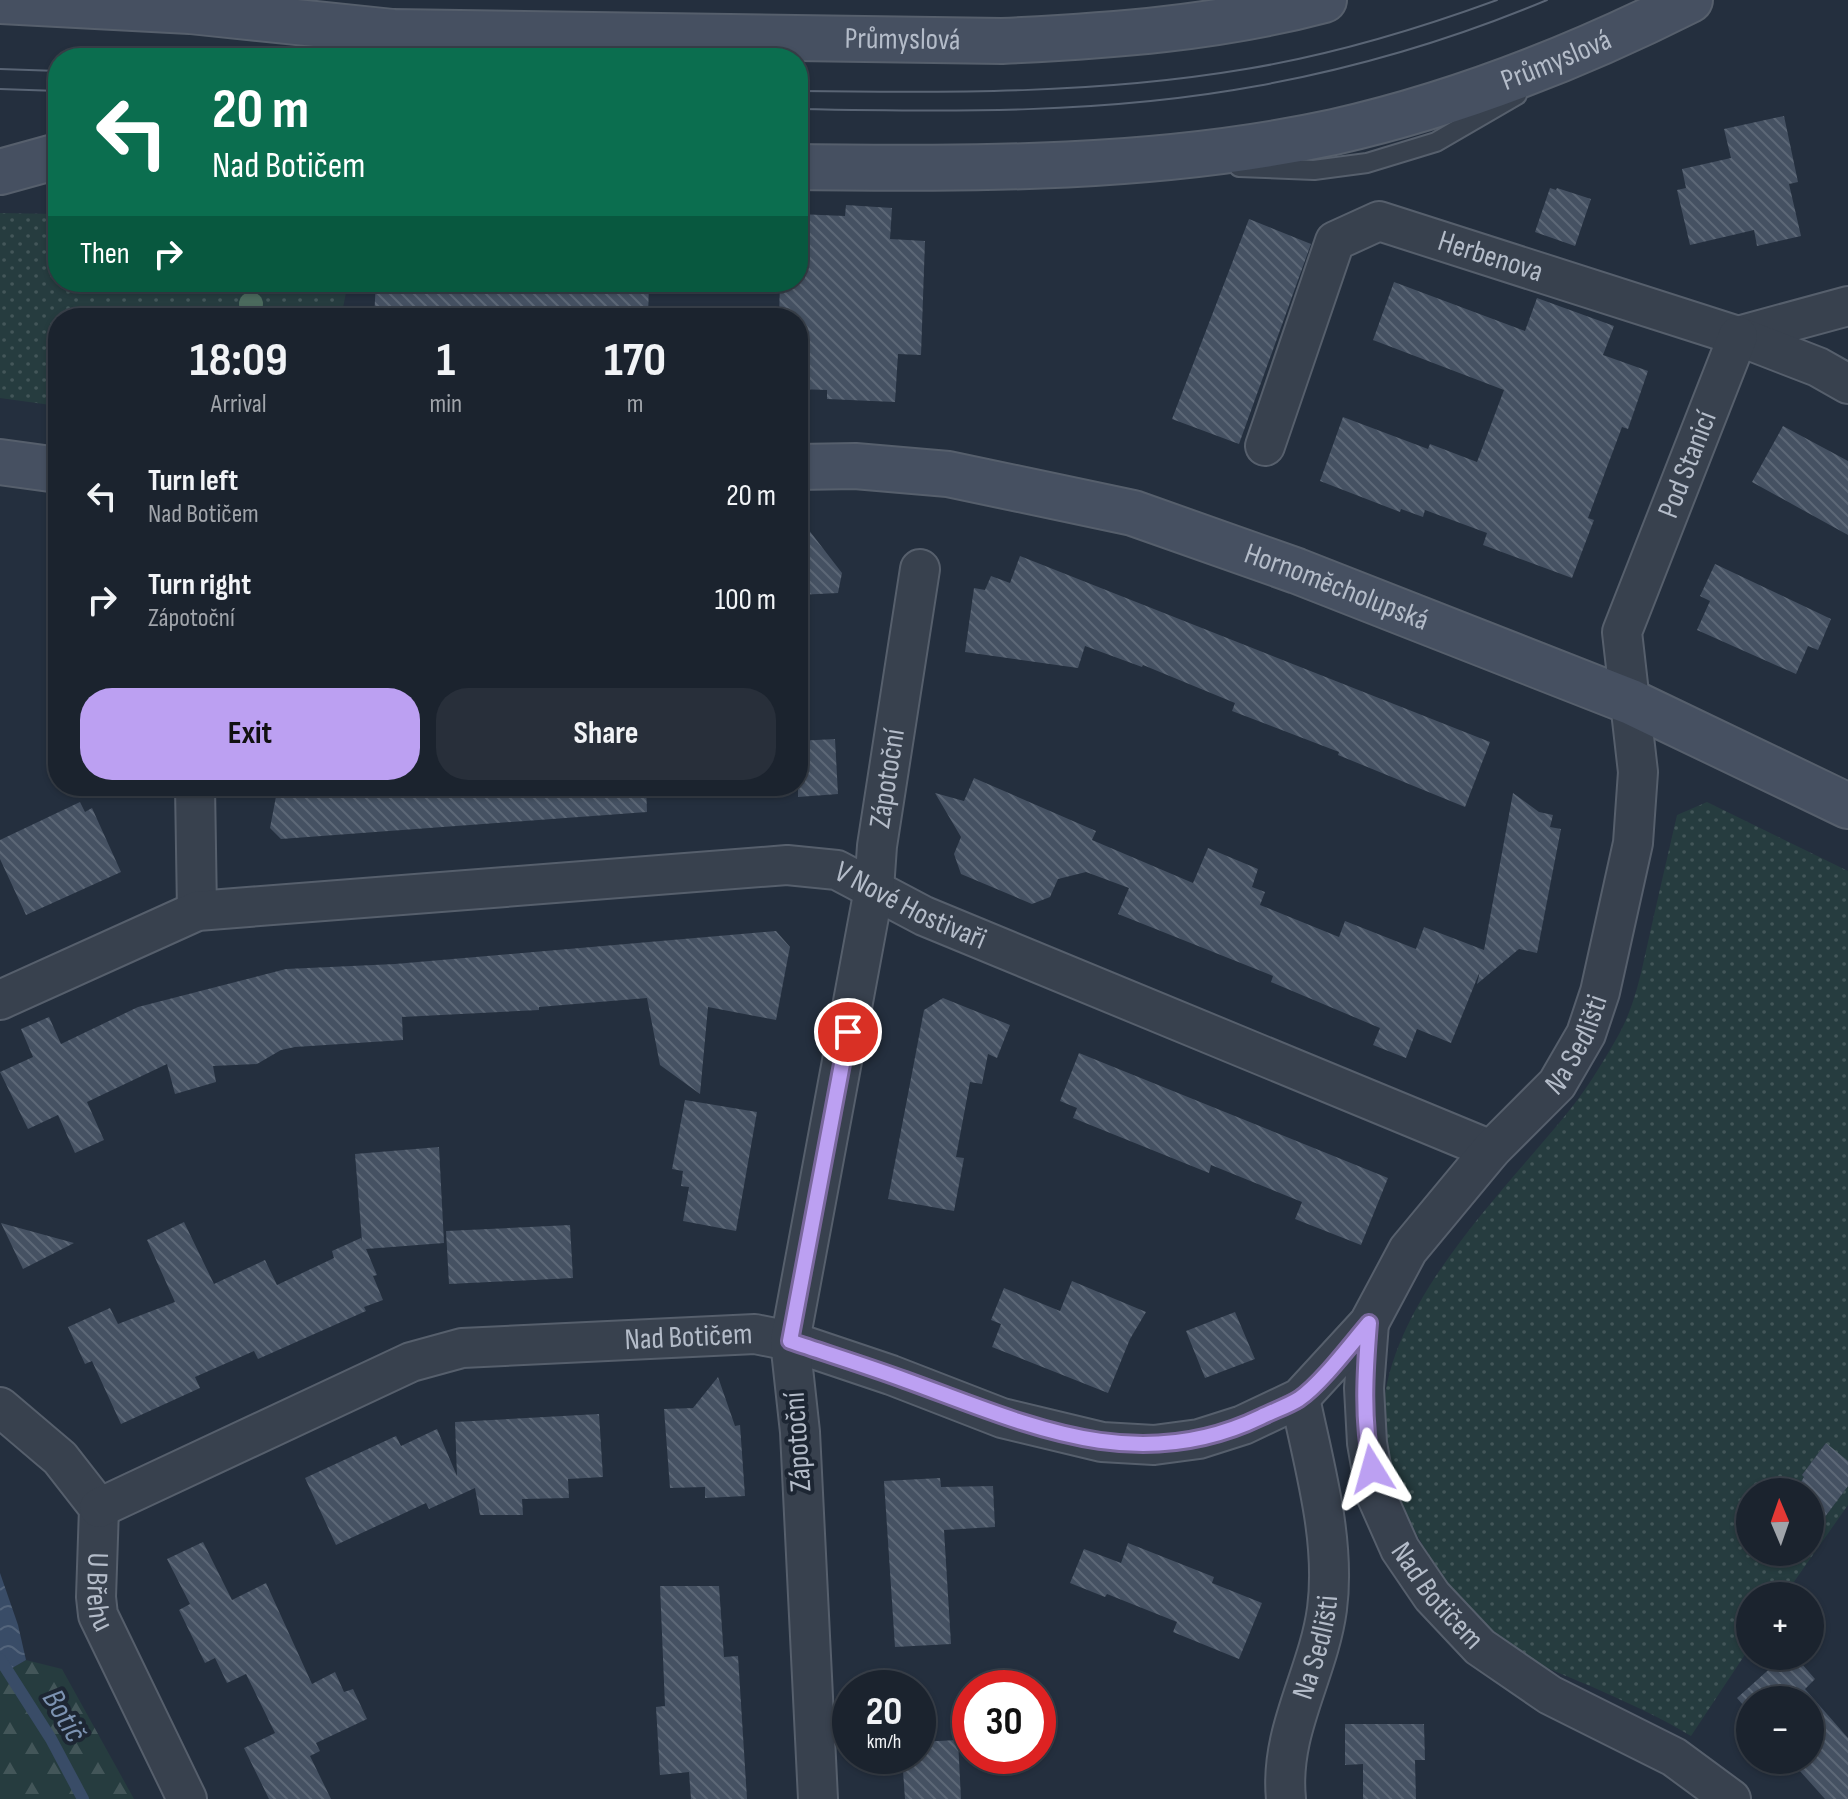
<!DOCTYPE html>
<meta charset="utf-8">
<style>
:root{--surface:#1b232e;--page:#282f3a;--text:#f1f3f6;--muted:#a0a4aa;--line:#39404a;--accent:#bca0f2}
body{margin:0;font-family:"Sofia Sans Condensed",sans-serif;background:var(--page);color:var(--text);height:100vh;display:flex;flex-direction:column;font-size:30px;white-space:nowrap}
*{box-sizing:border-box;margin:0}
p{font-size:26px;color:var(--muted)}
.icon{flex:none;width:44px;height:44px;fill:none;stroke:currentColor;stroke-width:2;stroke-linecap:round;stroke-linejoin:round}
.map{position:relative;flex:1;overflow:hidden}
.sheet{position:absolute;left:48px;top:308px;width:760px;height:488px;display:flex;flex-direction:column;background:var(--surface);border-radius:32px;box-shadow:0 2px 6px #0004,0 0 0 2px var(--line)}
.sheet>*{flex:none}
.guide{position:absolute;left:48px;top:48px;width:760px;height:244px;border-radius:32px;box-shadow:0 2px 6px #0004,0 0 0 2px var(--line);background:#0b6e4f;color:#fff;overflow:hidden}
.needle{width:52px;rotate:358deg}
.tools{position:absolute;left:1736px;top:1478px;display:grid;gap:16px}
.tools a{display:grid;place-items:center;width:88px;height:88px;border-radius:50%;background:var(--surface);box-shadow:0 2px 6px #0004,0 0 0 2px var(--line);font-size:40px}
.speed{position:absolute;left:832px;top:1670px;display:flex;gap:16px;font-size:40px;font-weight:700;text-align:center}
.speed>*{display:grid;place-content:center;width:104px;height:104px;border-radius:50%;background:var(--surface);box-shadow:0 2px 6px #0004,0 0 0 2px var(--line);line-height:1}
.speed small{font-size:20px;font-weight:400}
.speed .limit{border:12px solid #d22;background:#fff;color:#111}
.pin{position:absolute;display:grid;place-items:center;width:68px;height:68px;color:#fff;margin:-34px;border:4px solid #fff;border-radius:50%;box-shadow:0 2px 8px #0007}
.me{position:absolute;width:88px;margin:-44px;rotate:352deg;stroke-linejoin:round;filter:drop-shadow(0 0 6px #0008)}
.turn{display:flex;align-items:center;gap:28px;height:168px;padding:0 32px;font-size:36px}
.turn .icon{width:104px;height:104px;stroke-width:2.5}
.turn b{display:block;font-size:56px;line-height:68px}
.then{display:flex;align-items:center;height:76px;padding:0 32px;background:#0003;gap:16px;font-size:30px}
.eta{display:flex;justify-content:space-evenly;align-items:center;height:136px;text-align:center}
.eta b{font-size:48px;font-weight:700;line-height:56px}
.cta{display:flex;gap:16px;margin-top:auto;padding:16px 32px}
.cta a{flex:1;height:92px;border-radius:32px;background:var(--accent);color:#111;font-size:32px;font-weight:700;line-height:92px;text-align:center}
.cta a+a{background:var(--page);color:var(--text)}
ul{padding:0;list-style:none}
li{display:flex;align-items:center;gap:24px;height:104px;padding:0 32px}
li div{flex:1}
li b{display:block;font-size:30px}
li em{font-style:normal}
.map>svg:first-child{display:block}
.grass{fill:url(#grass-dots)}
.forest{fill:url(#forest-firs)}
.water{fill:url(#water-waves)}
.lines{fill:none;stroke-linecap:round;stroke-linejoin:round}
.stream{stroke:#394c67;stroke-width:12}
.building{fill:url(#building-back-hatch)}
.lane-casing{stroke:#565f6c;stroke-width:22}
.street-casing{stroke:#565f6c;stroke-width:42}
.secondary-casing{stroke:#565f6c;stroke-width:48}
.lane{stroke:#38414e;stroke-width:18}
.street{stroke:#38414e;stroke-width:38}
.secondary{stroke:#465061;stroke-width:44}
.tram{stroke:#5a6575;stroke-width:2}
.tree{fill:#4b6a5d}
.route-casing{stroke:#7a689d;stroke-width:20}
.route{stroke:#bca0f2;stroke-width:14}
.labels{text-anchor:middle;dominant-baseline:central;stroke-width:8;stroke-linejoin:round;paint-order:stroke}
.street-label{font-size:30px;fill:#b4bcc9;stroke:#1d2633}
.water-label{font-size:32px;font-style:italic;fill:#7c92b1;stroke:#1d2633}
</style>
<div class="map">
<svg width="1848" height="1799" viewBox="0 0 1848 1799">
<defs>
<pattern id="grass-dots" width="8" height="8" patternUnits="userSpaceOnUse" patternTransform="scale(2)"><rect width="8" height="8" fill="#263c3f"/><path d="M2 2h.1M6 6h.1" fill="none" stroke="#435659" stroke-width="1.8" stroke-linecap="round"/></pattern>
<pattern id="forest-firs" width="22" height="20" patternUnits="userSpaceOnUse" patternTransform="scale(2)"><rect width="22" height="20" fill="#263c3f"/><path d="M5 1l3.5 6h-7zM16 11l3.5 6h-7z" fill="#435659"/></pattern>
<pattern id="water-waves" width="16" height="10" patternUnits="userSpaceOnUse" patternTransform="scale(2)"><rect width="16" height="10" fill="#394c67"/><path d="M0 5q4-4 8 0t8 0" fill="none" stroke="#53647b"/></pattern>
<pattern id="building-back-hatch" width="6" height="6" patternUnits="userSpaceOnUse" patternTransform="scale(2)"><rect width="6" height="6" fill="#455162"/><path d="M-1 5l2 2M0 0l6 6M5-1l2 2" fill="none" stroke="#5d6877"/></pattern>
</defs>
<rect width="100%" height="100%" fill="#242f3e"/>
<!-- grass -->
<path class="grass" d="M0,213L58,214V282H348L341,318H58V406L0,398Z
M1707,802L1848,871V1461L1825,1444L1802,1475L1804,1477L1795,1492H1750V1552H1776L1792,1562L1799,1552H1810V1537L1848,1486V1505L1784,1596H1750V1647L1691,1736C1658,1716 1624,1701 1588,1685C1562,1674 1535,1665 1512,1648C1471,1618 1436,1572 1413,1527C1397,1497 1384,1464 1383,1429C1378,1314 1496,1200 1564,1117C1585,1092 1602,1064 1618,1036C1636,1004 1642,968 1650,933C1659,893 1668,854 1677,815Z"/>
<!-- forest -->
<path class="forest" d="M26,1660L62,1669L134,1799H0V1670L7,1671Z"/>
<!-- water -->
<path class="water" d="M0,1573L18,1625L26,1660L7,1671L0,1670Z"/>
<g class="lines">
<!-- stream -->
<path class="stream" d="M0,1659L51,1739L83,1799"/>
</g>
<!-- building -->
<path class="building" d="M1784,116L1798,182L1789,184L1801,236L1757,246L1754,230L1690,245L1677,190L1686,188L1682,169L1731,158L1724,129Z
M1550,188L1556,190L1557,188L1591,199L1575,246L1535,232Z
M846,205L892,208L890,239L925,241L921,355L898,354L895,402L827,399V390L798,389V318H779L780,282H798V214L845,216Z
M1249,219L1311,244L1239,444L1172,419Z
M376,282H649L648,318H374Z
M1394,282L1525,331L1537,298L1614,326L1603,355L1648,371L1628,429L1622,427L1588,518L1594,520L1572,578L1483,545L1487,533L1425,510L1423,517L1401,509L1400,512L1320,481L1343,417L1428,449L1430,444L1477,462L1504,390L1373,340Z
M1783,426L1848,461V535L1752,482Z
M798,516L842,573L838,593L798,595Z
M1020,556L1490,742L1465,807L1338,755L1339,752L1232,711L1235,703L1143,665L1142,667L1085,646L1078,668L965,652L974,588L985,590L991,576L1010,583Z
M1715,564L1831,619L1818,650L1808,646L1796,674L1697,630L1710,601L1700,596Z
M835,739L838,794L798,797V741Z
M974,778L1096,831L1092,840L1193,883L1208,848L1258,869L1252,887L1265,892L1260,905L1339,937L1345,921L1416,949L1424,927L1484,950L1513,793L1539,812L1553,815L1550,827L1561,829L1537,953L1519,949L1477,984L1480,971L1451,1043L1417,1029L1406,1058L1373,1045L1380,1028L1271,982L1273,976L1118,914L1129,888L1086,872L1058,879L1050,897L1032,904L961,874L954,854L961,837L935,793L964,801Z
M278,786H646L647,812L281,839L270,828Z
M80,802L85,812L92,808L121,872L26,915L0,859V840Z
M776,931L790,947L776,1020L708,1007L700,1094L660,1065L647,998L539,1007V1010L402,1017L403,1040L295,1047L281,1050L257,1064L213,1066L216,1082L175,1094L167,1064L87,1102L104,1140L75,1153L58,1115L28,1129L0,1072L33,1057L21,1029L49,1017L61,1044L138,1007L286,969L395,964Z
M943,998L1010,1025L997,1058L988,1054L982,1084L970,1082L956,1157L964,1158L954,1211L888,1199L924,1010Z
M1079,1053L1388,1178L1361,1245L1295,1219L1302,1202L1211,1165L1209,1173L1073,1118L1077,1108L1060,1101Z
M685,1100L757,1112L736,1231L683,1221L689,1187L681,1186L683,1171L672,1169Z
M439,1147L444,1243L366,1249L377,1275L373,1276L383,1300L364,1307L366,1311L258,1359L254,1351L195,1377L200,1388L121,1424L92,1361L85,1364L68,1327L110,1308L118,1324L175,1302L147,1240L184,1222L214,1284L265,1260L277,1285L334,1258L332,1251L361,1238L362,1241L355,1154Z
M1,1223L74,1243L23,1269Z
M570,1225L573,1278L449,1284L446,1231Z
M1072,1281L1146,1312L1130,1339L1108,1393L992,1347L1001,1324L991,1320L1004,1288L1060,1311Z
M1235,1312L1255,1359L1205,1378L1186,1331Z
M718,1377L735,1426L740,1425L745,1496L705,1498V1487L670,1488L664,1409L693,1408Z
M599,1414L603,1477L568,1479L569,1498L522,1499L523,1515H480L475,1488L429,1509L426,1503L336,1545L305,1478L396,1436L401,1446L437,1429L457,1476L455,1422Z
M1826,1443L1848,1461V1486L1810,1537V1492H1795L1804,1477L1802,1475Z
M940,1478L941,1487L993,1486L995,1527L944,1530L951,1644L895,1647L884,1481Z
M203,1542L232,1600L266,1583L312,1684L335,1672L344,1692L353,1689L367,1719L316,1743L320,1751L310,1756L331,1799H269L244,1748L275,1733L246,1674L227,1683L215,1658L205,1663L179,1610L190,1604L167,1559Z
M1128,1543L1214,1577L1212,1583L1262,1603L1239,1659L1173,1632L1177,1622L1107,1594L1105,1597L1070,1583L1084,1549L1121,1563Z
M1776,1552H1799L1791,1562Z
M660,1586H719L724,1657L738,1656L747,1799H691L689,1772L660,1775L656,1707L665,1706Z
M1784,1656H1795L1815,1679L1805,1689L1848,1738V1799H1825L1790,1760H1810V1700H1750V1713L1737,1698Z
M1345,1724H1424L1425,1760H1415L1416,1799H1363V1764L1345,1765Z
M958,1740L961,1799H905L902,1756H918V1742Z"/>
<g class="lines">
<!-- lane casing -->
<g class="lane-casing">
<path id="lane" d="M1239,167L1314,170L1367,163L1436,142L1517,95"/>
</g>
<!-- street casing -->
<g class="street-casing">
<g id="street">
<path d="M1738,336L1848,306"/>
<path id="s1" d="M1265,446L1335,241L1379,221L1738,336L1818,367L1848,384"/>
<path d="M195,786L197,911"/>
<path id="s2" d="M0,1000L197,911L787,865L837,870L924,916L1491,1150"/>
<path id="s3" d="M1369,1323L1364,1388L1367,1443L1376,1495L1400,1549L1432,1596L1480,1647L1550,1695L1674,1757L1731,1799"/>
<path id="s4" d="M0,1407L60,1458L99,1508L96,1597L98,1615L187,1799"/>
<path id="s5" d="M99,1508L411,1362L462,1348L755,1334L790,1341L891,1375L1002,1418L1102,1442L1154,1445L1199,1439L1243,1425L1300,1398L1369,1323L1408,1250L1491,1150L1557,1084L1586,1034L1600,992L1633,843L1638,772L1622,632L1738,336"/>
<path id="s6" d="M818,1799L800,1432L790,1341L874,889L877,846L920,569"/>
<path id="s7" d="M1286,1799C1279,1731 1318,1675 1327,1609C1336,1540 1314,1466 1300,1398"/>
</g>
</g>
<!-- secondary casing -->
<g class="secondary-casing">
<g id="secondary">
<path id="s8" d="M0,1L190,11L393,32L1002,41C1110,36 1219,28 1324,0"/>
<path id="s9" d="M798,167C977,169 1158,170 1334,132C1458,104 1577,57 1690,0"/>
<path d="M0,172L58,156"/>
<path d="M0,462L58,470"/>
<path id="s10" d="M798,467L855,466L948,474L1133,513L1297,571L1631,702L1848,806"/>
</g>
</g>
<!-- lane -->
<use href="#lane" class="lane"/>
<!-- street -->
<use href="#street" class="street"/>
<!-- secondary -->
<use href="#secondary" class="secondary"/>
<!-- tram -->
<path class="tram" d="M0,69L58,71
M0,89L58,91
M798,91C948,93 1098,94 1246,69C1331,55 1415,30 1497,0
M798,109C951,112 1106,114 1257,86C1356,68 1454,39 1547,0"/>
</g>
<!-- trees -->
<circle class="tree" cx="251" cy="304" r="12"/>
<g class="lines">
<!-- route casing -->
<g class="route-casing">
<path id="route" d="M848,1032L790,1341C828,1354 867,1366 905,1380C1024,1423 1135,1478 1261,1417C1273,1411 1288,1406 1299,1399C1321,1384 1351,1344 1369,1323C1365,1372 1362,1420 1372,1469"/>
</g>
<!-- route -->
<use href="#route" class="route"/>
</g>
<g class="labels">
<!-- street labels -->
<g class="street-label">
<text stroke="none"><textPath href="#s8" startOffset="904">Průmyslová</textPath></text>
<text stroke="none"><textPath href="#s9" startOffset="772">Průmyslová</textPath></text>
<text stroke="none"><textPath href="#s1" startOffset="382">Herbenova</textPath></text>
<text stroke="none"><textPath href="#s5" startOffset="2316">Pod Stanicí</textPath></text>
<text stroke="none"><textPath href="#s10" startOffset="556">Hornoměcholupská</textPath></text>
<text stroke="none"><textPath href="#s6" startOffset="1030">Zápotoční</textPath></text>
<text stroke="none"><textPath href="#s2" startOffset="940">V Nové Hostivaři</textPath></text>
<text stroke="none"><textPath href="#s5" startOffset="1714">Na Sedlišti</textPath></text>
<text stroke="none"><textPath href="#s5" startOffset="624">Nad Botičem</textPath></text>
<text transform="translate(798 1442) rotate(-94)">Zápotoční</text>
<text stroke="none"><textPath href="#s4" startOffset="226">U Břehu</textPath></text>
<text stroke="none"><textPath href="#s3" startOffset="292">Nad Botičem</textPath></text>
<text stroke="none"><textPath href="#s7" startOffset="156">Na Sedlišti</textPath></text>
</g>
<!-- water labels -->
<g class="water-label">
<text transform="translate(64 1716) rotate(59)">Botič</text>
</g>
</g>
</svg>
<div class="tools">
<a><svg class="needle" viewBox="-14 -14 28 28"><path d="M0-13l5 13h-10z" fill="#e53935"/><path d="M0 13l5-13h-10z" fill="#a0a4aa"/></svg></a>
<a>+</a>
<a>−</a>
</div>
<div class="speed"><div>20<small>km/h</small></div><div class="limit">30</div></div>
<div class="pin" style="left:848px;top:1032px;background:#d93025"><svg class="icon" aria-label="arrive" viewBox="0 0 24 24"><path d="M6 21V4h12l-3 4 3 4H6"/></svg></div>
<svg class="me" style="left:1372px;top:1469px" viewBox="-20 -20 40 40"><path d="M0-17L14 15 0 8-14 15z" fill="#bca0f2" stroke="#fff" stroke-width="4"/></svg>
<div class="guide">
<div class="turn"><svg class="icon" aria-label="left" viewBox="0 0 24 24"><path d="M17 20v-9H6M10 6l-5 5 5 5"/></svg><div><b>20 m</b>Nad Botičem</div></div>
<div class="then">Then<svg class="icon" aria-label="right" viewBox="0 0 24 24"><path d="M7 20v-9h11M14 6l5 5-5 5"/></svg></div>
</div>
<section class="sheet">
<div class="eta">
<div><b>18:09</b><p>Arrival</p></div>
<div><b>1</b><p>min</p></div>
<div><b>170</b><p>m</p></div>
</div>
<ul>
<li><svg class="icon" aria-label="left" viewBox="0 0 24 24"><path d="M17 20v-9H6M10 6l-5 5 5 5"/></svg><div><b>Turn left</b><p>Nad Botičem</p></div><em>20 m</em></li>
<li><svg class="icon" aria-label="right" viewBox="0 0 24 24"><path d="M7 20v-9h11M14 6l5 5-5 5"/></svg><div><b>Turn right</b><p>Zápotoční</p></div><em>100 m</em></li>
</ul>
<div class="cta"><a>Exit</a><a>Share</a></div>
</section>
</div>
